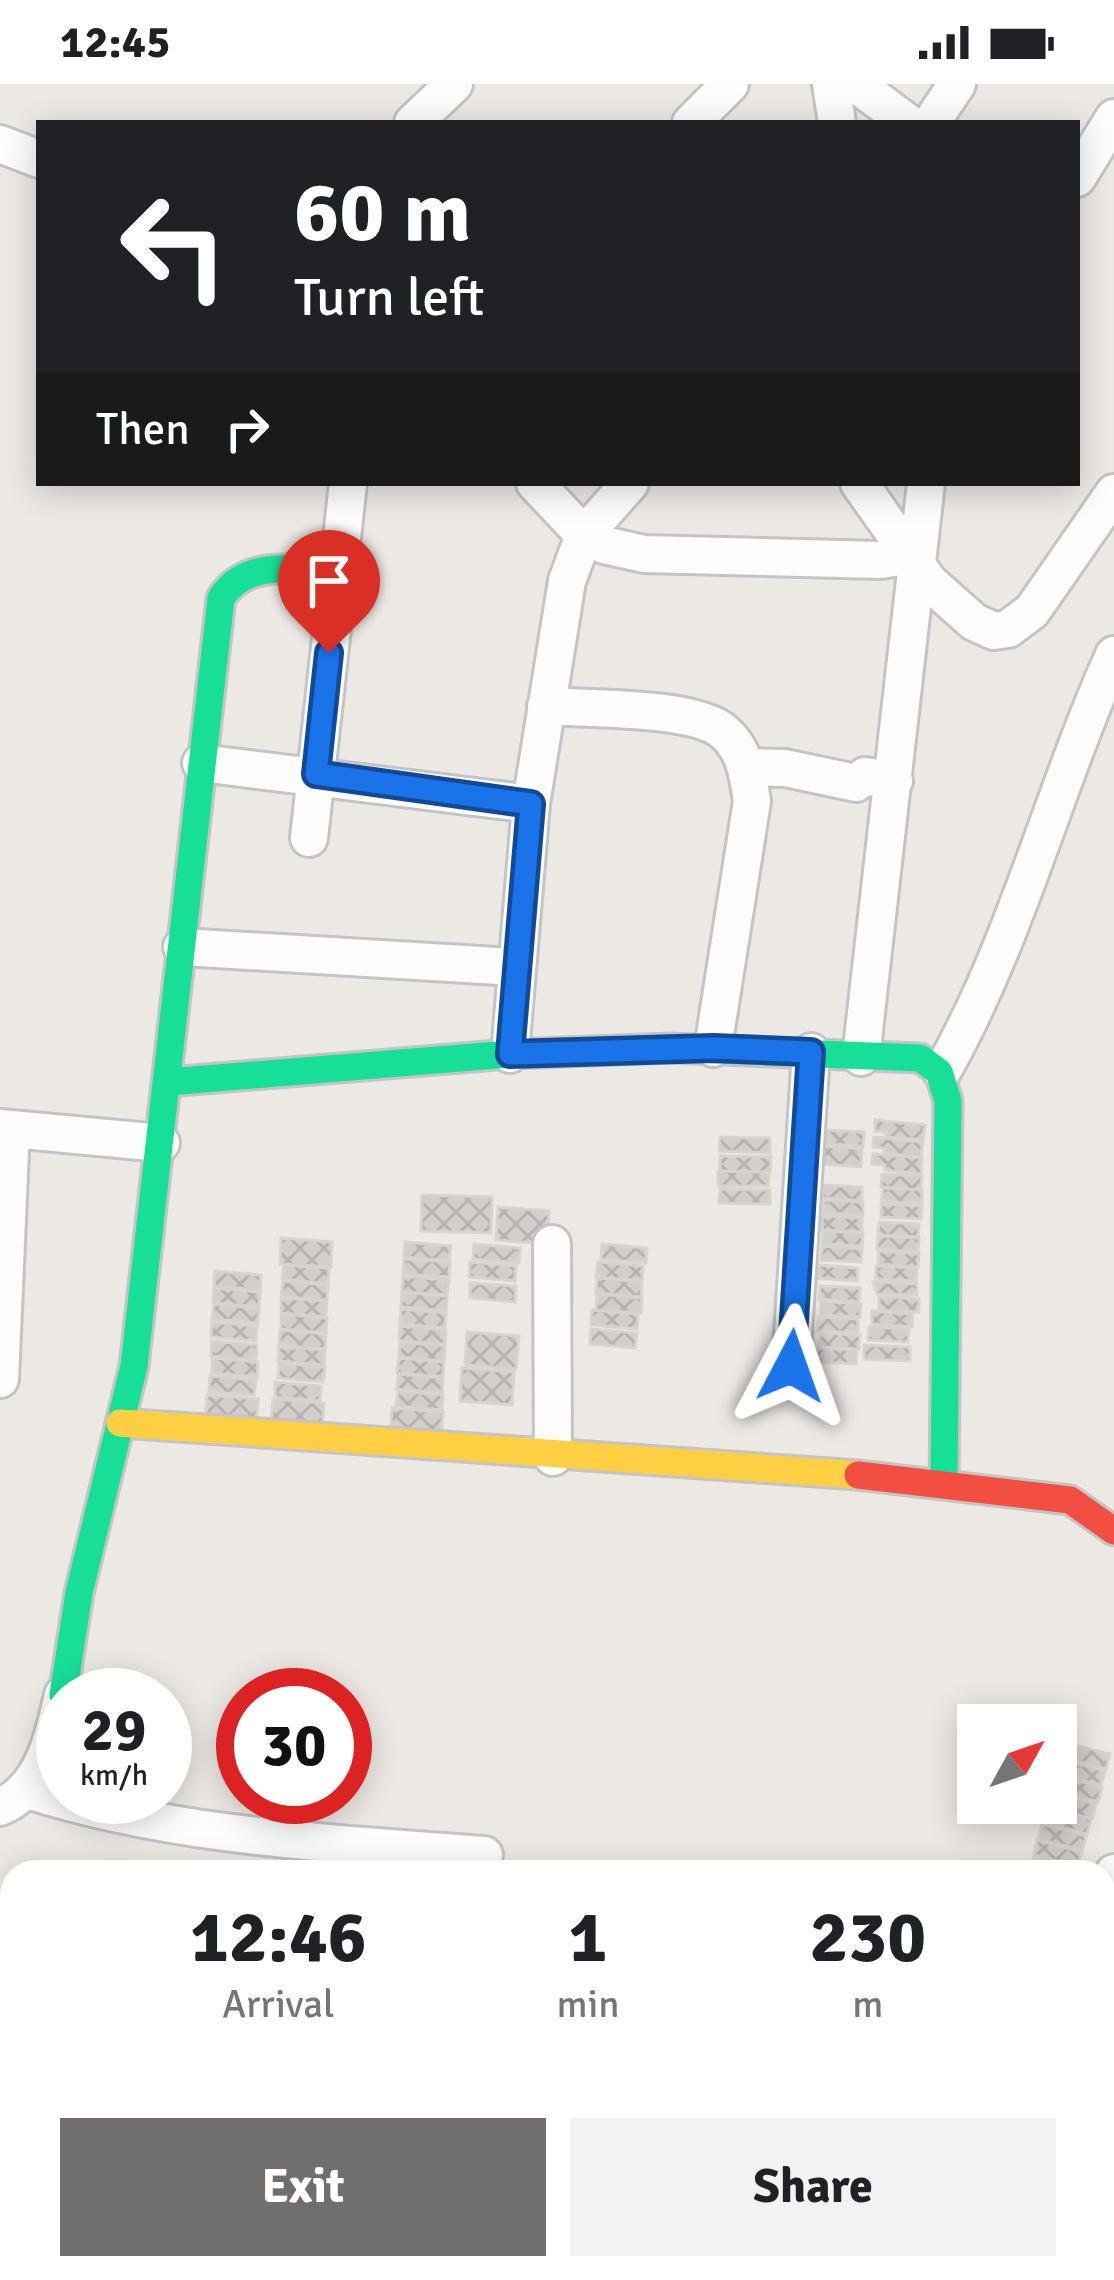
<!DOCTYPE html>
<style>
:root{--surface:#fff;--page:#f2f2f2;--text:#202124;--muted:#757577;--accent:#706f6e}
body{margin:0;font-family:Signika,sans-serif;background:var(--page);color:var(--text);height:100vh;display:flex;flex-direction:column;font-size:45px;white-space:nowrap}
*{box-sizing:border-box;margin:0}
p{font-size:39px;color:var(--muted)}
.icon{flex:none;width:66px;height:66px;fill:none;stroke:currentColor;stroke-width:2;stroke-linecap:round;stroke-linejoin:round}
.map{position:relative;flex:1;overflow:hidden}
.panel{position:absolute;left:0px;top:1776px;width:1116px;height:420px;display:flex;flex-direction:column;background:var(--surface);border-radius:36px 36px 0 0;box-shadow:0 6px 30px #0003}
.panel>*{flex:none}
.guide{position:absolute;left:36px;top:36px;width:1044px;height:366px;border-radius:0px;box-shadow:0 6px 30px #0003;background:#202124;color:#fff;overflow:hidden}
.needle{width:78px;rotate:50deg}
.fabs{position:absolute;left:957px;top:1620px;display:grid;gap:24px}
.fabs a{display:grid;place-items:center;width:120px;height:120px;border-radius:0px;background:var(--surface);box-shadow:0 6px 30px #0003;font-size:60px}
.speed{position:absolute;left:36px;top:1584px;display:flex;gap:24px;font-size:60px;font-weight:700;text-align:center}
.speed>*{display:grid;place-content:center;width:156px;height:156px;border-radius:50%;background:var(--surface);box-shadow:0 6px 30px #0003;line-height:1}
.speed small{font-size:30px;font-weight:400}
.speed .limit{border:18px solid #d22;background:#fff;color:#111}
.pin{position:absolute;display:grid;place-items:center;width:102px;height:102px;color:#fff;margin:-123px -51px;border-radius:50% 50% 50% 0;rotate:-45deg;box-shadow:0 0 12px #0007}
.pin .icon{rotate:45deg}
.me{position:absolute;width:132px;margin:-66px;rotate:4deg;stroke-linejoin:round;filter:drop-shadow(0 0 9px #0008)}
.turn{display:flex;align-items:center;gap:42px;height:252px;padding:0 60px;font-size:54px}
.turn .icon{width:156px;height:156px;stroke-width:2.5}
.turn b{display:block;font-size:84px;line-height:102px}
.then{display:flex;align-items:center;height:114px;padding:0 60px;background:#0003;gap:24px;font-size:45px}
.eta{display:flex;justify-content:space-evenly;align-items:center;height:204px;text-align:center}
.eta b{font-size:72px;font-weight:800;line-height:84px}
.cta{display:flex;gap:24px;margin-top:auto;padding:24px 60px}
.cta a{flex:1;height:138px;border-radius:0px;background:var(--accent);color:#fff;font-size:48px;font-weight:800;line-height:138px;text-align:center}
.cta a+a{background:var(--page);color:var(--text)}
.status{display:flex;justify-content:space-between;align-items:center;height:84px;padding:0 60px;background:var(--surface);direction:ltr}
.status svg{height:33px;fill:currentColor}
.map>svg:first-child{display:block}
.building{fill:url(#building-cross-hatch);stroke:#d7d4d0;stroke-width:3}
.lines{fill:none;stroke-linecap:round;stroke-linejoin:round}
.street-casing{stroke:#c5c4c5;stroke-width:42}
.fast-casing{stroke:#c5c4c5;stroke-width:33}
.slow-casing{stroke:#c5c4c5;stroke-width:33}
.jam-casing{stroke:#c5c4c5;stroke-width:33}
.street{stroke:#fcfcfb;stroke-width:36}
.fast{stroke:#16e098;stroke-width:27}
.slow{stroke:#ffcf43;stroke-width:27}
.jam{stroke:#f24e42;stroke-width:27}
.route-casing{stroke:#114b97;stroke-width:30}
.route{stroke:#1a73e8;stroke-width:21}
</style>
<div class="status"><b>12:45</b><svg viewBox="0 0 49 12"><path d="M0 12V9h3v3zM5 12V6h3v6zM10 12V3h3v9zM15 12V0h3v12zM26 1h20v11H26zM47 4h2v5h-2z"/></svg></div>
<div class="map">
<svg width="1114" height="2196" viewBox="0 0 1114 2196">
<defs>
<pattern id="building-cross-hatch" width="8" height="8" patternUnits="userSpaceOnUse" patternTransform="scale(3)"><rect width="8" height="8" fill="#d1cecb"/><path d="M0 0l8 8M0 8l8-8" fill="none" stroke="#b4b1af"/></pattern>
</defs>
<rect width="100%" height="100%" fill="#ece8e4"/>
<!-- building -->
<path class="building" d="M875,1036L925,1041L923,1056L886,1053L887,1048L875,1047Z
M823,1046L864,1048L863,1062L823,1060Z
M720,1053L770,1054V1069L719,1067Z
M874,1053L923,1058L921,1073L884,1069L885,1064L873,1063Z
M823,1062L862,1065L861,1083L822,1080Z
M873,1070L922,1074L921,1090L885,1086V1081L872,1080Z
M720,1072L771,1073L770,1088L720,1087Z
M718,1087L769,1088L768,1102H718Z
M882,1090L922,1092L921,1106L881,1103Z
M823,1101L862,1103V1117L822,1114Z
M883,1104L922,1106V1120L882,1117Z
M720,1105L770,1106V1120L719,1119Z
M422,1111L492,1113L491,1149L421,1147Z
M824,1116L863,1118V1131L823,1129Z
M881,1120L922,1122L921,1135L881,1133Z
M498,1123L549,1127L547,1160L496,1156Z
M822,1132L862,1134V1148L822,1146Z
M879,1138L919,1140L918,1153L878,1151Z
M823,1147L863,1149L862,1162L822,1160Z
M878,1152L919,1154L918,1168L877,1165Z
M281,1154L332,1158L331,1183L280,1180Z
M405,1158L451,1162L449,1177L404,1173Z
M474,1160L520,1164L519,1179L473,1175Z
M602,1160L647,1164L646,1179L601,1175Z
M822,1162L862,1165L861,1178L821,1176Z
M879,1167L919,1170L918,1183L878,1180Z
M404,1175L450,1178L449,1193L403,1190Z
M470,1178L516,1182L515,1197L469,1193Z
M598,1178L643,1182L642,1197L596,1193Z
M284,1181L329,1184L328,1200L282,1195Z
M818,1181L858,1184L857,1197L817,1194Z
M876,1182L917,1184L916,1197L876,1195Z
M215,1187L261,1191L260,1206L214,1202Z
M403,1192L449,1196L447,1211L402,1208Z
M597,1194L642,1198L641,1213L596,1209Z
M283,1197L328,1201L327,1216L281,1213Z
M873,1198L917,1200V1211L877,1210Z
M470,1199L516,1202L515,1218L470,1214Z
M820,1202L860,1204L859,1218L819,1215Z
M214,1204L260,1208L259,1223L213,1219Z
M402,1208L447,1212L446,1227L401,1223Z
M597,1210L642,1214L641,1229L596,1226Z
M879,1212L919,1215V1228L879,1226Z
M281,1214L327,1217L326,1233L281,1229Z
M821,1217L861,1220L860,1233L820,1231Z
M214,1220L259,1224L258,1239L212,1235Z
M401,1225L446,1229L445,1244L400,1240Z
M592,1226L638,1230L637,1245L591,1241Z
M872,1227L912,1230V1243L872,1240Z
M281,1230L327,1234L326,1249L281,1245Z
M818,1233L858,1235V1249L817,1247Z
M212,1238L257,1242L256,1257L211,1253Z
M400,1242L446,1246L445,1260L399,1257Z
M869,1243L909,1245L908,1258L868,1256Z
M591,1245L637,1249L635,1264L590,1260Z
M280,1246L326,1250L325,1265L279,1261Z
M467,1248L519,1252L516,1285L465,1281Z
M820,1249L860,1251L859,1265L819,1263Z
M212,1257L257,1261L256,1276L211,1272Z
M400,1258L445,1262L444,1277L399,1273Z
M864,1261L910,1263V1277L864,1275Z
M279,1263L325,1266L324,1281L278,1277Z
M816,1264L857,1266L856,1280L816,1278Z
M212,1274L258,1278L257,1293L212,1289Z
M399,1274L444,1278L443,1293L397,1289Z
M279,1279L325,1283L323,1298L278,1294Z
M462,1284L514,1288L512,1321L460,1317Z
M398,1290L443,1294L442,1309L397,1305Z
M210,1292L256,1296L254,1311L209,1308Z
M275,1298L321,1302L320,1317L275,1313Z
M398,1307L443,1311L442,1326L396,1322Z
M207,1311L258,1315L256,1341L205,1338Z
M273,1315L324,1319L322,1345L271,1342Z
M392,1324L443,1328L441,1354L390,1351Z
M1066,1659L1110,1670L1106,1685L1062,1673Z
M1060,1675L1105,1687L1101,1701L1057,1690Z
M1057,1692L1102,1703L1098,1718L1056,1707Z
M1056,1709L1096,1720L1092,1735L1048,1723L1056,1719Z
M1046,1724L1091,1735L1087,1750L1043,1739Z
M1042,1740L1086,1752L1082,1766L1038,1755Z
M1037,1756L1082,1768L1078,1782L1034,1771Z
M1034,1773L1079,1784L1078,1788L1030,1787Z
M1104,2098L1114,2101L1107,2138L1104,2137Z
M961,2184H987L1007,2191L1005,2196H978L959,2189Z"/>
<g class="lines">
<!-- street casing -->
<g class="street-casing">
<path id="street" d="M831,0L837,39
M856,0L908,39
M413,39L454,0
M691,39L730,0
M931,39L957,0
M0,60L39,75
M1077,94L1114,34
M535,399L584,451L604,461L644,470L881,476L905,472
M859,399L929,498L974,538L994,547L1008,545L1032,527L1114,409
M546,622C587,625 695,622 724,648C745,666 748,691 752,717L713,964
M201,679L531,720
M747,683L785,684L856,699L865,692L894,697
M309,754L348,399
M182,863L515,883
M510,970L531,720L567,497L584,451L630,399
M861,973L926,399
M942,988C1017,855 1052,709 1114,571
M0,1044L161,1059
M552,1160L553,1373
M791,1282L811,968
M0,1295L11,1045
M25,1705C174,1753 329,1759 484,1771
M0,1723C43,1705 54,1652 63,1611
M1104,1825L1114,1789
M0,2052L12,2053
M1104,2156L1114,2160
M0,2183L1,2196
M138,2184L139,2196
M279,2184L280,2196
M930,2196L934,2184
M1111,2196L1114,2186"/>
</g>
<!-- fast casing -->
<g class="fast-casing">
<path id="fast" d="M168,998L510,970L671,964L920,974L939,988L948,1017L944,1397
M63,1611L79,1509L134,1282L221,514C247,474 296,486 338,488"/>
</g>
<!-- slow casing -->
<g class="slow-casing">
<path id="slow" d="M120,1339L858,1391"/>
</g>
<!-- jam casing -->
<g class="jam-casing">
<path id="jam" d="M858,1391L1070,1416L1114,1447"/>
</g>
<!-- street -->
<use href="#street" class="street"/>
<!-- fast -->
<use href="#fast" class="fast"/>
<!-- slow -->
<use href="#slow" class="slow"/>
<!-- jam -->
<use href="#jam" class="jam"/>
</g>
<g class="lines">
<!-- route casing -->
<g class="route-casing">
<path id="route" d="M329,569L316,690L531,720L510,970L713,964L811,968L791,1282"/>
</g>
<!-- route -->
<use href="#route" class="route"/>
</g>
</svg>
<div class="fabs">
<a><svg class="needle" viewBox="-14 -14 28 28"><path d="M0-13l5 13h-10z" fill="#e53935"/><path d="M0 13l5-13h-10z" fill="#757577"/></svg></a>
</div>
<div class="speed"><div>29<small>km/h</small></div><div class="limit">30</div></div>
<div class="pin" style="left:329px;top:569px;background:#d93025"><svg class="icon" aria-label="arrive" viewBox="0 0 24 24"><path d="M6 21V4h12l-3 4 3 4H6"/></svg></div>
<svg class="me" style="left:791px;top:1282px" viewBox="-20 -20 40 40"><path d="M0-17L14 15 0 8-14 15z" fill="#1a73e8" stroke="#fff" stroke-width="4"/></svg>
<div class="guide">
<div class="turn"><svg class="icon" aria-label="left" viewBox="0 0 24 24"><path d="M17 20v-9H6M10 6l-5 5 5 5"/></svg><div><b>60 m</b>Turn left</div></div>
<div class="then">Then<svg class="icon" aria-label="right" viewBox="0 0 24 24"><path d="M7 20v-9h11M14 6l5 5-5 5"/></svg></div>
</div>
<section class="panel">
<div class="eta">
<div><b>12:46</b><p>Arrival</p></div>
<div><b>1</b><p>min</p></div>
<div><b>230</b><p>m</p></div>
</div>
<div class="cta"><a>Exit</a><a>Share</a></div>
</section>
</div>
